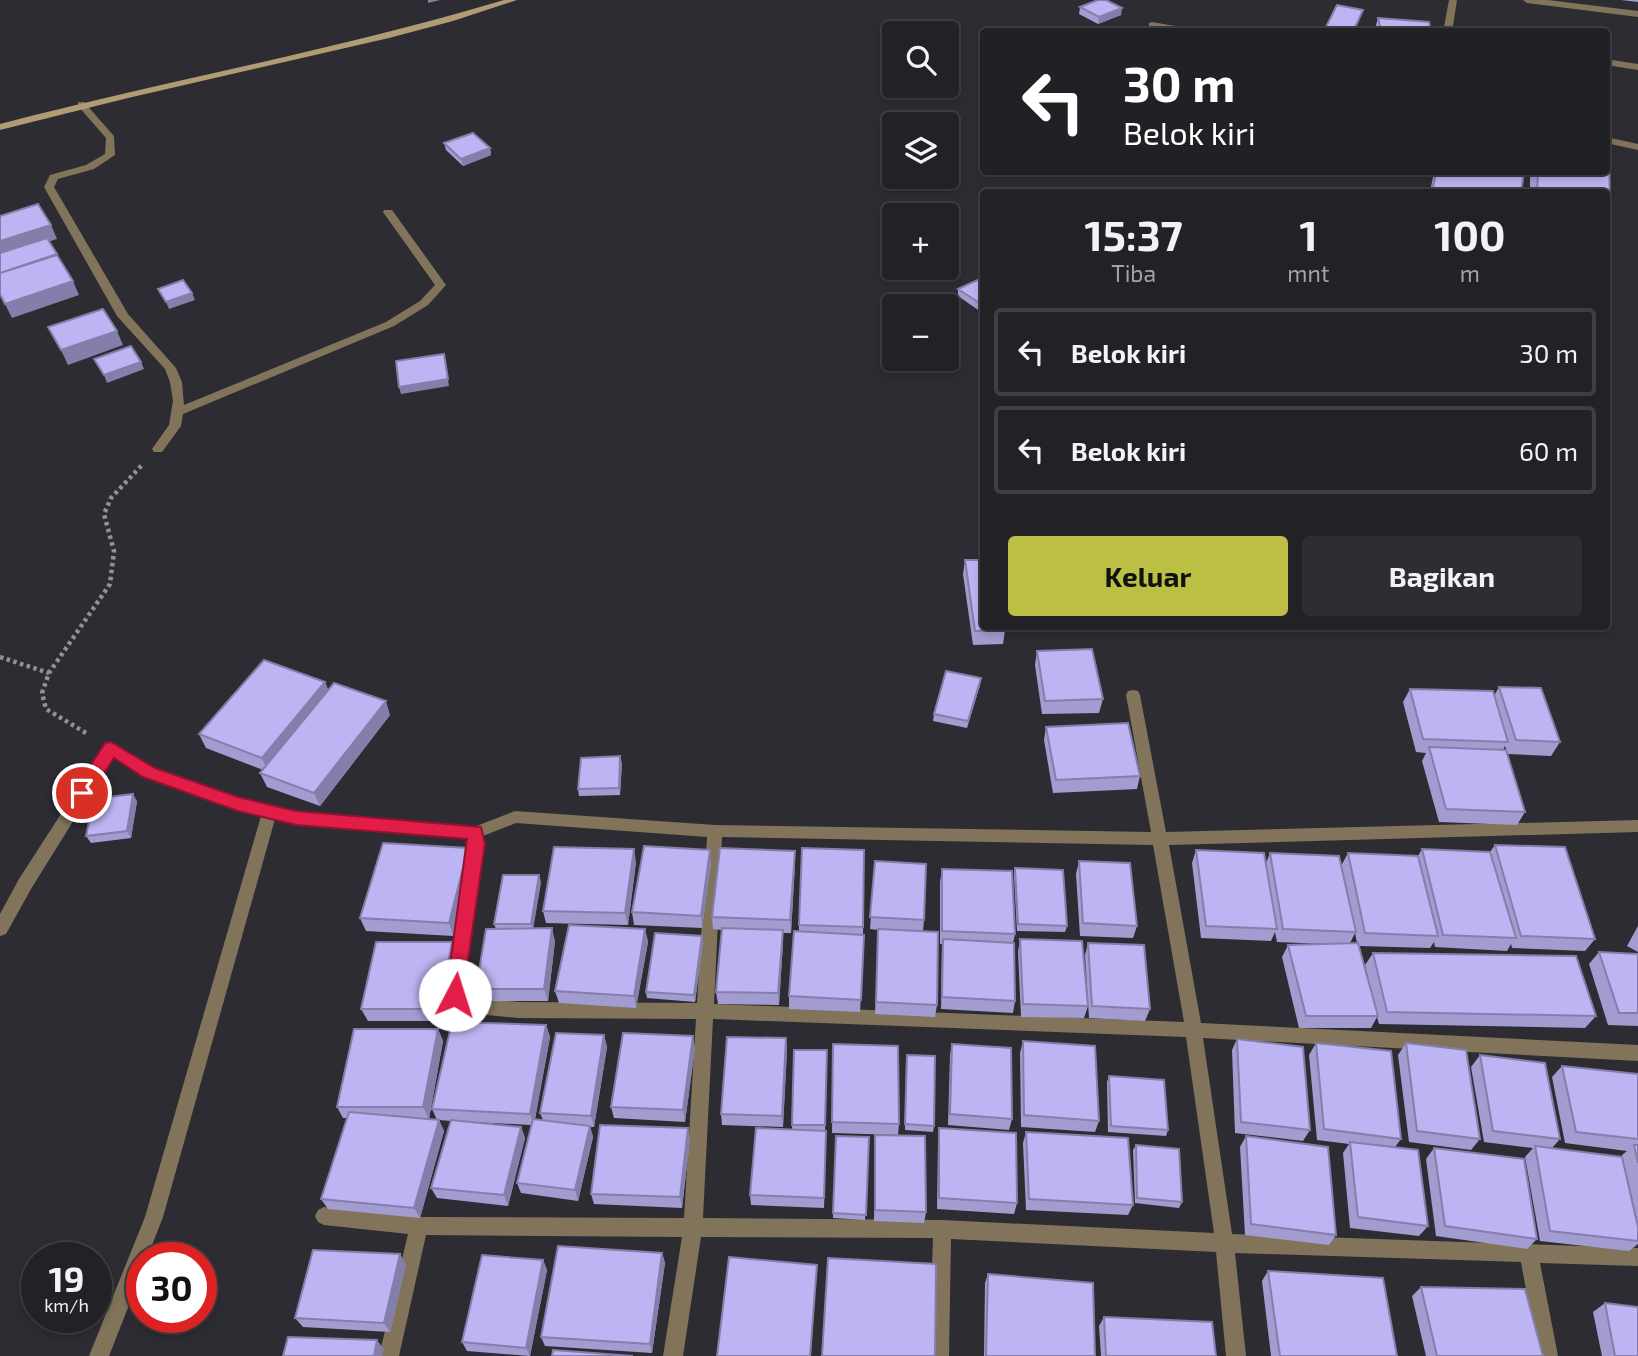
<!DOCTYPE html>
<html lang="id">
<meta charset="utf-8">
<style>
:root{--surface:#222126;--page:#2e2e32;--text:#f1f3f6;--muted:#a2a3a7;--line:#3f3e43;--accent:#bbc044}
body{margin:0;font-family:"Exo 2",sans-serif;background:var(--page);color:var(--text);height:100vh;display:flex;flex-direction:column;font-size:26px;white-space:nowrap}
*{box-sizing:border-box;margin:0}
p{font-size:23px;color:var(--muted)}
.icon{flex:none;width:38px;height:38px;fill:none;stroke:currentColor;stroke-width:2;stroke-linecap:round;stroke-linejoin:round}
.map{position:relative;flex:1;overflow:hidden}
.panel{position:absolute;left:980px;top:189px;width:630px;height:441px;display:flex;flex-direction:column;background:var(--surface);border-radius:7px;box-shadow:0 4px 10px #0003,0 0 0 2px var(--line)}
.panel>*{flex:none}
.top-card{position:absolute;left:980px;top:28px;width:630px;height:147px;border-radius:7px;box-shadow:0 4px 10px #0003,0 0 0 2px var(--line);background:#202124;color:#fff;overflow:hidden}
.buttons{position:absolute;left:882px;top:21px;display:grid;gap:14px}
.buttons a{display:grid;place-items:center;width:77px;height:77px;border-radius:7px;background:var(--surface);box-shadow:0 4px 10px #0003,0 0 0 2px var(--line);font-size:35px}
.speed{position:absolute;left:21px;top:1242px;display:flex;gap:14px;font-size:35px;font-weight:700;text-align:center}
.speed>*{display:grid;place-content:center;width:91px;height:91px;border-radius:50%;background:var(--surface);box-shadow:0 4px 10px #0003,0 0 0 2px var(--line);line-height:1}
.speed small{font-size:18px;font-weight:400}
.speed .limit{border:10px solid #d22;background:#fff;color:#111}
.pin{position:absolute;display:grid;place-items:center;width:60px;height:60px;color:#fff;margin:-30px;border:4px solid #fff;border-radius:50%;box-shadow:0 2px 7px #0007}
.me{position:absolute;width:77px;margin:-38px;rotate:5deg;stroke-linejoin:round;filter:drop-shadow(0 0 5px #0008)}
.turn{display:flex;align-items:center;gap:24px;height:147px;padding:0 28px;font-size:32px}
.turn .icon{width:91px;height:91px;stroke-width:2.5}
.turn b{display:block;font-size:49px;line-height:60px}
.eta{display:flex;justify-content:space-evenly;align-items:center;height:119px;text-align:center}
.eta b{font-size:42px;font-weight:700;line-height:49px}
.primary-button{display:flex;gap:14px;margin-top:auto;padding:14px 28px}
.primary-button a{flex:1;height:80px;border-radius:7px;background:var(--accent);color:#111;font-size:28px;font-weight:700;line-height:80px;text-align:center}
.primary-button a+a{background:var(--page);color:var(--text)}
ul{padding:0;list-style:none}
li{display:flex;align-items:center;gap:21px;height:88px;margin:0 14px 10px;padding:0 14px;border:4px solid var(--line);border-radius:7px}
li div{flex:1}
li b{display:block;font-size:26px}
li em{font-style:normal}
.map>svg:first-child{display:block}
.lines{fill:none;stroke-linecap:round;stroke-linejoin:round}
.path{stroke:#929197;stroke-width:4.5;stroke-dasharray:3.5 3.5;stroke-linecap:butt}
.street{fill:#81745b;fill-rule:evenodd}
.secondary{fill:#b19b73;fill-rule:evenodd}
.wall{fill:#a39cd1;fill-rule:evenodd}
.shaded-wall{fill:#847faa}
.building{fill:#bdb5f3;stroke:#847faa;stroke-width:2}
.route{fill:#e11d48;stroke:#92132f;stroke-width:2}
</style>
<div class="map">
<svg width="1638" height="1356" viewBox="0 0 1638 1356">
<rect width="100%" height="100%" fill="#2d2c33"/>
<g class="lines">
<!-- path -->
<path class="path" d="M0,657L49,673
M86,733L46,709L42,693L49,673L110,584L114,551L104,514L111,498L142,465"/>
<!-- street -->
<path class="street" d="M1449,0H1457L1452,32H1443Z
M1523,0H1548L1638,11V17L1527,3Z
M1152,22L1192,29L1196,32H1174L1149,27V23Z
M1606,59L1638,64V70L1606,65Z
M78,102H84L114,136L115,155L94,169L58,179L54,187L128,314L176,368L182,382L184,405L386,322L420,301L435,285L383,212L384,210H392L446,285L428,305L394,326L183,414L181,426L162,452H154L152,449L169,425L173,401L170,382L165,369L117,316L44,187L50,175L86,165L105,154L106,138L78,106Z
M1606,137L1638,144V150L1606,143Z
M1133,690L1138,691L1140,695L1166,832L1638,820V832L1169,845L1201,1023L1638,1045V1061L1203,1038L1232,1234L1638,1248V1266L1540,1263L1558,1356H1538L1521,1262L1235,1253L1246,1356H1226L1216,1252L951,1239L949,1356H929L933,1238L701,1237L683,1356H663L682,1237L426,1235L399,1356H379L408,1234L324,1225L318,1222L315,1216L318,1210L324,1207L419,1217L684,1218L696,1019L519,1018L466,1013L453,1007L447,995L458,904L469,844L468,839L296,824L275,819L163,1217L147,1258H142V1272L109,1356H89L145,1217L261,816L238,810L144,777L113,757L31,889L6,934L0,936V914L19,879L106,744H116L154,769L238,798L296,812L474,827L515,811L715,825L1151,832L1126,695L1128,691ZM516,823L707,837L697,1003L519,1002L465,997L474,904L485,844L483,836ZM722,837L1153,845L1184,1022L714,1004ZM713,1019L1186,1037L1214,1233L942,1220L703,1218Z"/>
<!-- secondary -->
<path class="secondary" d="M504,0H517L453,21L389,38L128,98L0,130V124C167,80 338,50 504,0Z"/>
</g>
<!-- wall -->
<path class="wall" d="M1621,0H1638V2Z
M1080,7L1121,15L1098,24L1079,14Z
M1363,10L1354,32H1325L1326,27Z
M1378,18L1431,32H1378L1376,25Z
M444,143L490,148L491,155L463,166L446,150Z
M1434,172H1606L1610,220L1606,227V192H1530V176L1524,174L1521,192H1430Z
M984,277V314L958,296V289Z
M965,560L1005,630L1003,644L973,645L963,574Z
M1037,651L1103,699L1099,713L1042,714L1035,665Z
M981,678L980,685L967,728L933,721L934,714Z
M325,682L328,690L390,715L320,806L267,787L260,773L263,770L206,748L199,734Z
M1499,687L1560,742L1551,756L1508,754L1505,746L1503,750L1525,812L1517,825L1439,822L1422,761L1426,753L1416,752L1403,702L1410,689L1494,696Z
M1046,727L1140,776L1137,789L1053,793L1044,740Z
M622,763L620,795L579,796L578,789Z
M137,801L131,838L91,843L86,836Z
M1495,845L1595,939L1585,951L1512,948L1511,944L1507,951L1435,947L1434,942L1430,948L1359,946L1371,990L1365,965L1373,953L1596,1016L1585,1028L1379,1024L1377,1017L1371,1028H1299L1282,957L1288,945L1325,944L1277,942L1275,932L1271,941L1201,938L1192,863L1196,850L1266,863L1270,853L1341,866L1348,853L1418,856L1422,849L1490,852ZM1355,933L1357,943H1350Z
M864,850L863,935H864L860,1012L789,1009V996L799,931V925Z
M472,861L453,936L366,931L360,918Z
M875,861L924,920L923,931L937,1005L935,1017L875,1014L878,930L870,929Z
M1079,861L1137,926L1133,938L1080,936L1076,874Z
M636,862L628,925L546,923L543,911Z
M711,863L702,928L634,925L632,912Z
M795,864L791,933H783V943L779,1005L718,1004L716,992L722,930L713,929L712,917Z
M1015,868L1067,926L1065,932L1017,931L1014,875Z
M942,869L1015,934L1013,943L1015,1001L1013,1013L941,1009L942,944H940V882Z
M541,882L533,928L555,941L548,1001H480L476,989L496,929L494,924Z
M1638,926V952L1627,946Z
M645,929L648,942L636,1008L559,1003L555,991Z
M1020,939L1088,1006L1084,1018L1021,1017L1018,952Z
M452,942L457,955L445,1021H368L361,1009Z
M703,943L695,1002L647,998L646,992Z
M1088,943L1150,1009L1145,1021L1089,1018L1085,955Z
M1599,952L1638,954V1026L1608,1025L1589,964Z
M546,1025L550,1037L535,1119L543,1120L540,1113L604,1035L607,1047L594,1127H590L593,1137L578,1201L521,1193L517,1183L531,1125L474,1122L521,1127L525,1138L508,1206L437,1198L431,1188L451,1121L439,1120L444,1131L420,1218L328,1209L321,1199L347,1118H343L337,1107L438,1029L443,1041L429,1119H420L437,1120L432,1109Z
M786,1038L787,1050L783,1127L722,1125L721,1114Z
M1237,1039L1310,1130L1303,1141L1235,1133L1232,1050Z
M1023,1041L1099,1121L1095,1132L1021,1127L1020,1053Z
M1316,1043L1401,1139L1395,1147L1428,1226L1419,1236L1350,1228L1343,1153L1349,1144L1317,1140L1309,1055Z
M1406,1043L1480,1139L1471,1150L1409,1142L1398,1055Z
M833,1044L899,1124L898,1135L832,1133Z
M952,1044L1012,1119L1009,1130L948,1125L950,1055Z
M695,1048L685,1122L614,1118L611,1107Z
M794,1050H827L825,1131L826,1142L824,1208L751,1205L750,1195L792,1129Z
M1480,1055L1560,1139L1552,1148L1638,1227V1244L1629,1251L1540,1241L1525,1157L1533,1148L1484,1142L1471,1067Z
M906,1061L934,1126L933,1132L905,1130Z
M1562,1066L1638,1074V1224L1622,1155L1627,1151L1565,1143L1552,1077Z
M1109,1076L1168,1130L1166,1136L1108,1132L1107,1082Z
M939,1128L1017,1203L1014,1214L937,1209L938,1139Z
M1026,1132L1133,1205L1128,1215L1026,1210L1023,1143Z
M875,1135L926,1212L924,1223L874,1221Z
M836,1136L869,1137L865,1220L833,1218Z
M1246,1136L1336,1235L1329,1245L1245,1235L1240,1147Z
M690,1139L682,1208L594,1204L591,1194Z
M1136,1145L1182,1202L1179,1208L1135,1203L1133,1150Z
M1434,1148L1537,1239L1527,1249L1436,1236L1426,1159Z
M662,1253L665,1263L652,1353L545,1346L541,1337Z
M543,1260L547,1270L530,1356L467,1351L462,1342Z
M406,1264L390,1332L303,1327L295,1318Z
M1268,1271L1397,1356H1271L1262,1281Z
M988,1274L1095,1356H984L985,1283Z
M1421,1287L1543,1356H1426L1412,1296Z
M1605,1303L1638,1356H1602L1593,1312Z
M1104,1317L1216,1356H1101L1099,1326Z"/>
<!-- shaded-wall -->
<path class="shaded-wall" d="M428,0H440L428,3Z
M1122,8L1121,15L1098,24L1099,17Z
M490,148L491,155L463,166L461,159Z
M51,225L57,239L0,257V241Z
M73,281L79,295L12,318L5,304Z
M192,293L195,300L169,309L166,302Z
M117,331L123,345L68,365L61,350Z
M444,354L449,386L401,394L399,387Z
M141,362L144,369L107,383L104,375Z
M981,678L980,685L967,728L968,721Z
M325,682L331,696L268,772L262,758Z
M386,701L390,715L320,806L314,793Z
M620,756L622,763L620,795L619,788Z
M133,794L137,801L131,838L127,831Z
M468,848L472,861L453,936L449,923Z
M634,849L636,862L628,925L625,913Z
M710,850L711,863L702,928L701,916Z
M795,851V864L791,933L790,920Z
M539,875L541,882L533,930L531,924Z
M552,928L555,941L548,1001L544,989Z
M645,929L648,942L636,1008L634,996Z
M783,930V943L779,1005L778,993Z
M702,936L703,943L695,1002L694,995Z
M452,942L457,955L445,1021L440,1009Z
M546,1025L550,1037L534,1125L530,1114Z
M438,1029L443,1041L429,1119L423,1107Z
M604,1035L607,1047L594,1127L591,1116Z
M693,1036L695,1048L685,1122L683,1110Z
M786,1038L787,1050L783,1127L782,1116Z
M439,1120L444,1131L420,1218L414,1208Z
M590,1126L593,1137L578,1201L575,1190Z
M521,1127L525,1138L508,1206L504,1195Z
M688,1128L690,1139L682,1208L680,1197Z
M662,1253L665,1263L652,1353L650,1344Z
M400,1254L406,1264L390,1332L384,1323Z
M543,1260L547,1270L530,1356L526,1348Z
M817,1265L811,1356H810Z
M377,1340L384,1349L382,1356H374Z"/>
<!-- building -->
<path class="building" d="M1098,0H1106L1122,8L1099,17L1080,7Z
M1337,5L1363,10L1353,32H1346L1326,27Z
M1378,18L1429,22L1431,32L1381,31Z
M473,133L490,148L461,159L444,143Z
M1606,138H1609L1610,220H1606V192H1537L1538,172H1606Z
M1436,172H1524L1521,192H1432Z
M38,204L51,225L0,241V216Z
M47,238L57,254L0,273V253Z
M57,255L73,281L5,304L0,294V273Z
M984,277V306L958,289Z
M183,280L192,293L166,302L158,289Z
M103,309L117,331L61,350L48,327Z
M131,346L141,362L104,375L94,359Z
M444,354L448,379L399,387L396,361Z
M965,560H984V626H1005V630L975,631Z
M1092,649L1103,699L1045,701L1037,651Z
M264,660L325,682L262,758L199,734Z
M946,671L981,678L968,721L934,714Z
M334,683L386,701L314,793L260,773Z
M1499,687L1541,688L1560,742L1516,740Z
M1410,689L1493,691L1508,742L1423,739Z
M1128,723L1140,776L1056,780L1046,727Z
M1429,747L1506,750L1525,812L1446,809Z
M620,756L619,788L578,789L581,758Z
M133,794L127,831L86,836L94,799Z
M383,843L468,848L449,923L360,918Z
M1495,845L1565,847L1595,939L1521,936Z
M644,846L710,850L701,916L632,912Z
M554,847L634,849L625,913L543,911Z
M720,848L795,851L790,920L712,917Z
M802,848L864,850L863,927L799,925Z
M1422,849L1490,852L1516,938L1443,935Z
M1196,850L1264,853L1277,929L1206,926Z
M1270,853L1339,856L1356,932L1283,929Z
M1348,853L1418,856L1438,936L1365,933Z
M875,861L926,864L924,920L870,917Z
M1079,861L1130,863L1137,926L1083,923Z
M1015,868L1063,870L1067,926L1018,924Z
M942,869L1012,871L1015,934L942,931Z
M503,875H539L531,924H494Z
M569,925L645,929L634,996L555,991Z
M552,928L544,989H476L486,929Z
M722,928L783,930L778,993L716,992Z
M878,929L938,932L937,1005L876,1002Z
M794,931L864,935L861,1000L789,996Z
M655,933L702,936L694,995L646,992Z
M943,939L1014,943L1015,1001L942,997Z
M1020,939L1082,941L1088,1006L1023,1004Z
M376,942H452L440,1009H361Z
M1088,943L1144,945L1150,1009L1092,1006Z
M1358,943L1378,1016H1306L1288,945Z
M1599,952L1638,954V1013H1619Z
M1373,953L1576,956L1596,1016L1387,1012Z
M452,1022L546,1025L530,1114L432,1109Z
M354,1029H438L423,1107H337Z
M556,1033L604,1035L591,1116L540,1113Z
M623,1033L693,1036L683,1110L611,1107Z
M727,1037L786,1038L782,1116L721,1114Z
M1237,1039L1303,1047L1310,1130L1241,1122Z
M1023,1041L1095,1046L1099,1121L1024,1115Z
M1316,1043L1391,1051L1401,1139L1324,1129Z
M1406,1043L1466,1050L1480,1139L1417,1131Z
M833,1044L898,1046L899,1124L832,1122Z
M952,1044L1011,1048L1012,1119L950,1114Z
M794,1050H827L825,1125H792Z
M907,1055L935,1056L934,1126L905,1124Z
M1480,1055L1545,1063L1560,1139L1493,1131Z
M1562,1066L1638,1074V1139L1576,1132Z
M1109,1076L1164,1080L1168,1130L1111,1126Z
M349,1112L439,1120L414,1208L321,1199Z
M533,1119L590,1126L575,1190L517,1183Z
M451,1120L521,1127L504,1195L431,1188Z
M600,1125L688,1128L680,1197L591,1194Z
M756,1128L826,1131L824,1198L750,1195Z
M939,1128L1016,1133L1017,1203L939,1198Z
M1026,1132L1128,1138L1133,1205L1029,1199Z
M875,1135L925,1136L926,1212L875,1210Z
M836,1136L869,1137L866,1215L833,1213Z
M1246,1136L1328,1147L1336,1235L1251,1224Z
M1350,1142L1418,1150L1428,1226L1358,1217Z
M1136,1145L1179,1149L1182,1202L1137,1198Z
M1634,1145H1638V1163Z
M1535,1146L1622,1157L1638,1227V1241L1550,1231Z
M1434,1148L1524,1159L1537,1239L1445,1226Z
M558,1246L662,1253L650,1344L541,1337Z
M313,1250L400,1254L384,1323L295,1318Z
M482,1255L543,1260L526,1348L462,1342Z
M729,1257L817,1265L810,1356H717Z
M828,1258L936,1264L935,1356H822Z
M1268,1271L1383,1278L1397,1356H1280Z
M988,1274L1093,1283L1095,1356H986Z
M1421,1287L1525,1289L1543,1356H1437Z
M1605,1303L1638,1307V1356H1615Z
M1104,1317L1212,1322L1216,1356H1106Z
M288,1337L377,1340L374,1356H283Z
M553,1350L633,1356H552Z"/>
<!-- route -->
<path class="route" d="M111,742L155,768L238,797L296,811L481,827L485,844L462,1001L455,1003L449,1001L446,995L467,839L296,825L238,811L143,777L114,758L88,798H76L74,793L76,788L105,743Z"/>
</svg>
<div class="buttons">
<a><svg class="icon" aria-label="search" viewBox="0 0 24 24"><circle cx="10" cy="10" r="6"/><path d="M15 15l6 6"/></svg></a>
<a><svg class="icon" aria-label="layers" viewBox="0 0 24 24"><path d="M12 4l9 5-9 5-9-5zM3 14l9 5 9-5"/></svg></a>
<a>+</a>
<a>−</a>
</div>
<div class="speed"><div>19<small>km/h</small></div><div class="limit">30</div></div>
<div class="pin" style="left:82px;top:793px;background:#d93025"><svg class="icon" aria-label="arrive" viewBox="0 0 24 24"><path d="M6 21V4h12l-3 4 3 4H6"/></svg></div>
<svg class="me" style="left:455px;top:995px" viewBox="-20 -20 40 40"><circle r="19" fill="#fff"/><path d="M0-13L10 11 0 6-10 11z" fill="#e11d48"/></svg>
<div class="top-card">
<div class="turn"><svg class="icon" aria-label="left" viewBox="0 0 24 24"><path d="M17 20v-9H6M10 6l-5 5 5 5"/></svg><div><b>30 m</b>Belok kiri</div></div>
</div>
<section class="panel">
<div class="eta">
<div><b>15:37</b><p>Tiba</p></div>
<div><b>1</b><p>mnt</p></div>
<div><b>100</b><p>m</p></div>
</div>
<ul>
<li><svg class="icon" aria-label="left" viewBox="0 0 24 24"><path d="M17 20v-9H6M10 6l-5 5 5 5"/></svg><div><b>Belok kiri</b></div><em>30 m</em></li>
<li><svg class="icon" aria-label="left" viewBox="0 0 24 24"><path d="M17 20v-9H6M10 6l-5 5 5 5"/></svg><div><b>Belok kiri</b></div><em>60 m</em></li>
</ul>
<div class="primary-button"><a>Keluar</a><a>Bagikan</a></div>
</section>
</div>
